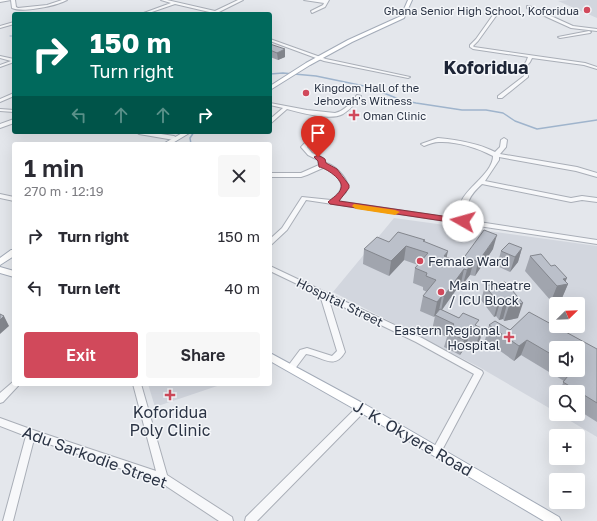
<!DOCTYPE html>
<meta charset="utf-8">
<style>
:root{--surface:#fff;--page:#f7f7f7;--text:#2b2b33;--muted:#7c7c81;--accent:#d1495b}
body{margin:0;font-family:"Golos Text",sans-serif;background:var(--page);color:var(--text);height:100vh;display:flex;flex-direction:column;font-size:15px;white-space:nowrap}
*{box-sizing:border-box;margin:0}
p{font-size:13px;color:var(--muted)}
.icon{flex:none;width:22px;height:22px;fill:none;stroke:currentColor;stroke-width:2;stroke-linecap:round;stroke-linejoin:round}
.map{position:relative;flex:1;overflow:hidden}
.drawer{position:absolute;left:12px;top:142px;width:260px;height:244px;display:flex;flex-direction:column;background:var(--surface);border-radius:4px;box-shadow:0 4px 16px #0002}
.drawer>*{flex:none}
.top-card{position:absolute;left:12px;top:12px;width:260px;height:122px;border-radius:4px;box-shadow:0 4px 16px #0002;background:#00695c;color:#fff;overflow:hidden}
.needle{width:26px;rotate:67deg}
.tools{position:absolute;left:549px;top:297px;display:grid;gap:8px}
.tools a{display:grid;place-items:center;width:36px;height:36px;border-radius:4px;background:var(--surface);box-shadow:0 4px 16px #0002;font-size:20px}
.pin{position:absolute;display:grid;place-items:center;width:34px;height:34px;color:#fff;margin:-41px -17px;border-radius:50% 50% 50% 0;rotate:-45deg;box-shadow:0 0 4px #0007}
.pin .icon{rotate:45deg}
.me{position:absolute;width:44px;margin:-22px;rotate:277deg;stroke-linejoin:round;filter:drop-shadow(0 0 3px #0008)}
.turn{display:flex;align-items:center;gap:14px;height:84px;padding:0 12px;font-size:18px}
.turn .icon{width:52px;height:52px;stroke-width:2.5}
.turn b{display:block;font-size:28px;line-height:34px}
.lanes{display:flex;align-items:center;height:38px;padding:0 12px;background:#0003;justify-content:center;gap:20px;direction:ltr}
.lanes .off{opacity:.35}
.round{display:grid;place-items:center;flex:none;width:42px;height:42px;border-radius:4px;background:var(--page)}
.overview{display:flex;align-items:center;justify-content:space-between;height:68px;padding:0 12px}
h1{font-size:24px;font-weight:600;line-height:30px}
.cta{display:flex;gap:8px;margin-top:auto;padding:8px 12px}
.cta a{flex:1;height:46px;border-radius:4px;background:var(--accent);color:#fff;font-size:16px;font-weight:600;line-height:46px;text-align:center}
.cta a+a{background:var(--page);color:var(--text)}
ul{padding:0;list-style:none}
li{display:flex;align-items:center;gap:12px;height:52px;padding:0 12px}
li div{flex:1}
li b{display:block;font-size:15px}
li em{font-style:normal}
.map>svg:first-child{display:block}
.built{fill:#d2d6de;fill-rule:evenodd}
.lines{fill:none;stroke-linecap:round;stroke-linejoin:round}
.stream-far1{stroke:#9fb4cc;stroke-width:1}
.stream{stroke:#9fb4cc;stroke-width:1.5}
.minor-casing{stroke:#a9aeb7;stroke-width:2}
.major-casing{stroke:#a3abb8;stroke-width:2}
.minor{fill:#f7f8fa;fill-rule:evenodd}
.major{fill:#fff;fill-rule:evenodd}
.wall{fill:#a1a5ae;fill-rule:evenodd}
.shaded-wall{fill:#83868d}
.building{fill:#bbc0ca;stroke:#83868d}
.route{fill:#d1495b;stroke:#882f3b}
.slow{fill:#f59e0b}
.poi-dot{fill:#d1495b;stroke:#f4f6f9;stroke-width:1.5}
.labels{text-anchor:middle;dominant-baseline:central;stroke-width:3;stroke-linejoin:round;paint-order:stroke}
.far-poi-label{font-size:11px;fill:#2b3445;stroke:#f4f6f9;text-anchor:start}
.poi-label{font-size:13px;fill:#2b3445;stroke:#f4f6f9;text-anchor:start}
.street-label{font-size:13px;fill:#2b3445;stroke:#f4f6f9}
.near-poi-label{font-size:16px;fill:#2b3445;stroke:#f4f6f9}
.near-street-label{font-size:16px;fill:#2b3445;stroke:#f4f6f9}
.far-town-label{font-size:18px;font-weight:bold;fill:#1d2536;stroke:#f4f6f9}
</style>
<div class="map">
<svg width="597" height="521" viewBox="0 0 597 521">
<rect width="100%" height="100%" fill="#e4e7ec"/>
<!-- built -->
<path class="built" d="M568,0H597V18L558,1Z
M394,218L597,246V437L559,414H578V392H556V412L479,367L333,292ZM556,304H578V326H556ZM556,348H578V370H556Z
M148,384H223L155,407Z"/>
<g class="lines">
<!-- stream-far1 -->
<path class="stream-far1" d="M10,36H14"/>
<!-- stream -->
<path class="stream" d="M270,74L283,73L316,76L369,87L401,100L416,103L462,110H486L503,113L515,121L537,129L597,120
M191,144L190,138L194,132"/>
<!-- minor casing -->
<g class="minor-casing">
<path id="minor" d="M0,0H11L0,2Z
M11,0H15L16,7L18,8L47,5L62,0H67C56,6 23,13 12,8Z
M161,0H167L215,11L238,0H243L219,12L224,14H218L175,4L146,14H141L171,3Z
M304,0H329L325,7L312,13L311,11L323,5L324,3Z
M527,6H529L573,26L597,29V31L571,28L527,8Z
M493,15L496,16L478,41L473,46L474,47L585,63L597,67V69L584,65L532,58L530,62L525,68L528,72V77L502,98H498V96L524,76V72L521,68L526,62L528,57L473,49L470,47V45L476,39Z
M14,22V24L0,28V26Z
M589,31L591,32L590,33L560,38L558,37Z
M270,39L326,59L410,77L408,78L324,61L270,41Z
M0,56L14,59V62L0,67V65L11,61L0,58Z
M14,93V96L0,102V99Z
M357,95L361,96C356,102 350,110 343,114C330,121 302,113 287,109L270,124V119L283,108L270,105V103L307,110L335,113C345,111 351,102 357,95Z
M0,109L14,110V112L0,111Z
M14,119V123L0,128V124Z
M136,132H148L174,136L177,138L174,140L139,134Z
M438,138C458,140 478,143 495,152L500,147L501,140L504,138L507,140L506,147L500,154L577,167L597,173V177L576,171L499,157V160L485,181L571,198L582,196L597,198V202L582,200L571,202L482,184C468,197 467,202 466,220L597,240V244L306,200L287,230L272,244L270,245V239L282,228L302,197L331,200C350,187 340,177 325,167L307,175L301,177H270V173H301L319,165L318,160L308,155L301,147C305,142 311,139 317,140V142L308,145L307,147L312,153L323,158L325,163C334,164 345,176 348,185L346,192L337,201L460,219C460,213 460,206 462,200C469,186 493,172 493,156C478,148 456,141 439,142C434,142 429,144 424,146L421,144Z
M0,194L14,197V201L0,198Z
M270,266L422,338L482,371L483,373L440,454L437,455L434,454L432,451L474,374L416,342L329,300L345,352C334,371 322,356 306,354L294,370L291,371L288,370L287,368L288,366L300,350L307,348L332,356L337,351L320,295L270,271Z
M14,381V384H19L18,386L3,402L0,403V393Z
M133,384H141L167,475L232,517L233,521H219L160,482L34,439L13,521H3L26,436L0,426V418L33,430L156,471Z
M362,404L365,405L367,408L365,411L257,521H245L246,517L359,405Z"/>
</g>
<!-- major casing -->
<g class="major-casing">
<path id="major" d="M408,0H412L404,18L352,42L310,65L270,90V86L306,63L348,40L401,16Z
M184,132H191L171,144H163Z
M11,250H14V256L0,265V258Z
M0,267L14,271V277L0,273Z
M270,353L366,405L559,517L561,521H544L358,411L270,361Z"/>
</g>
<!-- minor -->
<use href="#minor" class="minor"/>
<!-- major -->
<use href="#major" class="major"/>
</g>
<!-- wall -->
<path class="wall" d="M270,45L285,57L278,60L270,57Z
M425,240L424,242L447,257L460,263L493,249L475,276L470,275L463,284L461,283L442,310L483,329L479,343L474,350L466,346L460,355L444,347L447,337L432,330L435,316L434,317L420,311L423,296L427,292L423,290V287L413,283L415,268L418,265L404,260L389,276L363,264L364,249L389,242Z
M522,248L518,262L510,272L497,266L501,251Z
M530,256L551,266L568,284L562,298L551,301L525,271Z
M505,282L518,318L504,321L503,319L499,320L496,316L494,317L481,300L485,286Z
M489,325L597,349V422L578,410V392H559L564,381L521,355L514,361L485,340ZM556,348L578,370H556Z"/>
<!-- shaded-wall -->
<path class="shaded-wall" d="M285,49V57L278,60L277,53Z
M497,235L493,249L475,276L478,262Z
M406,246L404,260L389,276L391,261Z
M522,248L518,262L510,272L515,257Z
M448,251L445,265L444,256Z
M474,260L470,275L463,284L467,270Z
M464,269L461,283L441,311L444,296Z
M567,278L564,285L568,284L562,298L551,301L557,286L563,279Z
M442,296L439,310L434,317L437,302Z
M498,302H500L496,316L494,317Z
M523,303L518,318L504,321L509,306Z
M507,304L503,319L499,320L503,305Z
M4,316L9,326L0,334V320Z
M483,329L479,343L474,350L479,336Z
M470,332L466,346L460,355L464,340Z
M527,340L521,355L514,361L519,346Z"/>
<!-- building -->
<path class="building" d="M270,45V44L285,49L277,53L270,50Z
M484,230L497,235L478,262L474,260L467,270L464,269L444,296H442L437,302L423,296L436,280L426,276L427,273L415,268L428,253L406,246L391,261L364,249L377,237L389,242L398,232L425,240L423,241L448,251L444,256L460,263Z
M509,243L522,248L515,257L501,251Z
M541,254L551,266L555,265L567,278L563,279L568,284L557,286L530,256Z
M505,282L523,303L509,306L507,304L503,305L500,302H498L485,286Z
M440,309L459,318L463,313L479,320L475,325L483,329L479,336L470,332L464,340L448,332L454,324L435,315Z
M529,312L597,349V403L563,382L573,370H578V348H556V357L527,340L519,346L489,325L495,321L510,330Z
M0,314L4,316L0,320Z"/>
<!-- route -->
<path class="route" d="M318,155L325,159L326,163L337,169L349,185V188L339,201L463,219L467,221L463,224L330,204L328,202C332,198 340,194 341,188C344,180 326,168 319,167L318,161L314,157Z"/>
<!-- slow -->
<path class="slow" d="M354,204L395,210L400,212L395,215L356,209L352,206Z"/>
<!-- markers -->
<g class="poi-dot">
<circle cx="587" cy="10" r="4"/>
<circle cx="306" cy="93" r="4"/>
<path d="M352 109h4v4h4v4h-4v4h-4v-4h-4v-4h4z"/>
<circle cx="420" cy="261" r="4"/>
<circle cx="441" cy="292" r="4"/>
<path d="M507 331h4v4h4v4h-4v4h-4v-4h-4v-4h4z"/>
<path d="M168 389h4v4h4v4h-4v4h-4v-4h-4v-4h4z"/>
</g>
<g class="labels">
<!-- far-poi labels -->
<g class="far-poi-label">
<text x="579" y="10" text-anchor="end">Ghana Senior High School, Koforidua</text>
<text x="314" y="87">Kingdom Hall of the<tspan x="314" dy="13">Jehovah's Witness</tspan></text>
<text x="363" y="115">Oman Clinic</text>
</g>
<!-- poi labels -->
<g class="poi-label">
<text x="428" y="261">Female Ward</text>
<text x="449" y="285">Main Theatre<tspan x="449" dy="15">/ ICU Block</tspan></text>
<text x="500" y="330" text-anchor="end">Eastern Regional<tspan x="500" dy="15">Hospital</tspan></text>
</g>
<!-- street labels -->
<g class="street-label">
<text transform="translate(340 302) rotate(26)">Hospital Street</text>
</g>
<!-- near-poi labels -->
<g class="near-poi-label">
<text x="170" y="412">Koforidua<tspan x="170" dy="18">Poly Clinic</tspan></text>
</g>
<!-- near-street labels -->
<g class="near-street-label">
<text transform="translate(413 438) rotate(30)">J. K. Okyere Road</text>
<text transform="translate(95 457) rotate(20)">Adu Sarkodie Street</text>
</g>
<!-- far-town labels -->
<g class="far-town-label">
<text x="486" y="67">Koforidua</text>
</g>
</g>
</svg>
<div class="tools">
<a><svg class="needle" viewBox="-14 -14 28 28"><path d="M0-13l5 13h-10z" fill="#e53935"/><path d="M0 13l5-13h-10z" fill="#7c7c81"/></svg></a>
<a><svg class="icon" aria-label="sound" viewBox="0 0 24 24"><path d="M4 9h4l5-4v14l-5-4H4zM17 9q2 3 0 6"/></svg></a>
<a><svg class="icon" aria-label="search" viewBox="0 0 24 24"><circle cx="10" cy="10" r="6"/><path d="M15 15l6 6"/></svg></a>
<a>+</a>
<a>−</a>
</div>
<div class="pin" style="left:318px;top:157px;background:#d93025"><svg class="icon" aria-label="arrive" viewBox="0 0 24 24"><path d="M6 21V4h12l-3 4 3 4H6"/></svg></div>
<svg class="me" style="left:463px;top:221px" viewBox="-20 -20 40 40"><circle r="19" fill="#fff"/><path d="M0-13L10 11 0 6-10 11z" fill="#d1495b"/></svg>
<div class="top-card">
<div class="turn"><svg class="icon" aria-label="right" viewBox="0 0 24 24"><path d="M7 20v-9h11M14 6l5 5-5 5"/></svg><div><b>150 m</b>Turn right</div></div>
<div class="lanes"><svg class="icon off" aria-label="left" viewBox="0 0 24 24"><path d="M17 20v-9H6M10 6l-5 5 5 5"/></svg><svg class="icon off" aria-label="ahead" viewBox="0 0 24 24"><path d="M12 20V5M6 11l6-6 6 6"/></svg><svg class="icon off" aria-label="ahead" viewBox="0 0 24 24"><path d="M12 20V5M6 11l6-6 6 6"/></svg><svg class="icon" aria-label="right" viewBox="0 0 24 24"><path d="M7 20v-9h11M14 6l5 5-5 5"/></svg></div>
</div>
<section class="drawer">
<div class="overview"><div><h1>1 min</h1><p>270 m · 12:19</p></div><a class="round"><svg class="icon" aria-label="close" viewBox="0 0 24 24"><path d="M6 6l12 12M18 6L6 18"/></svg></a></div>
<ul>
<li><svg class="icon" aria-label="right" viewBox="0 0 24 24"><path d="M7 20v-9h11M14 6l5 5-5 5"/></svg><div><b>Turn right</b></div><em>150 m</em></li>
<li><svg class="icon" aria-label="left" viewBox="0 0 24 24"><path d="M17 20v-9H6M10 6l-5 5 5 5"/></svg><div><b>Turn left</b></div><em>40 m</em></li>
</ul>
<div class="cta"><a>Exit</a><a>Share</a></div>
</section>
</div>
